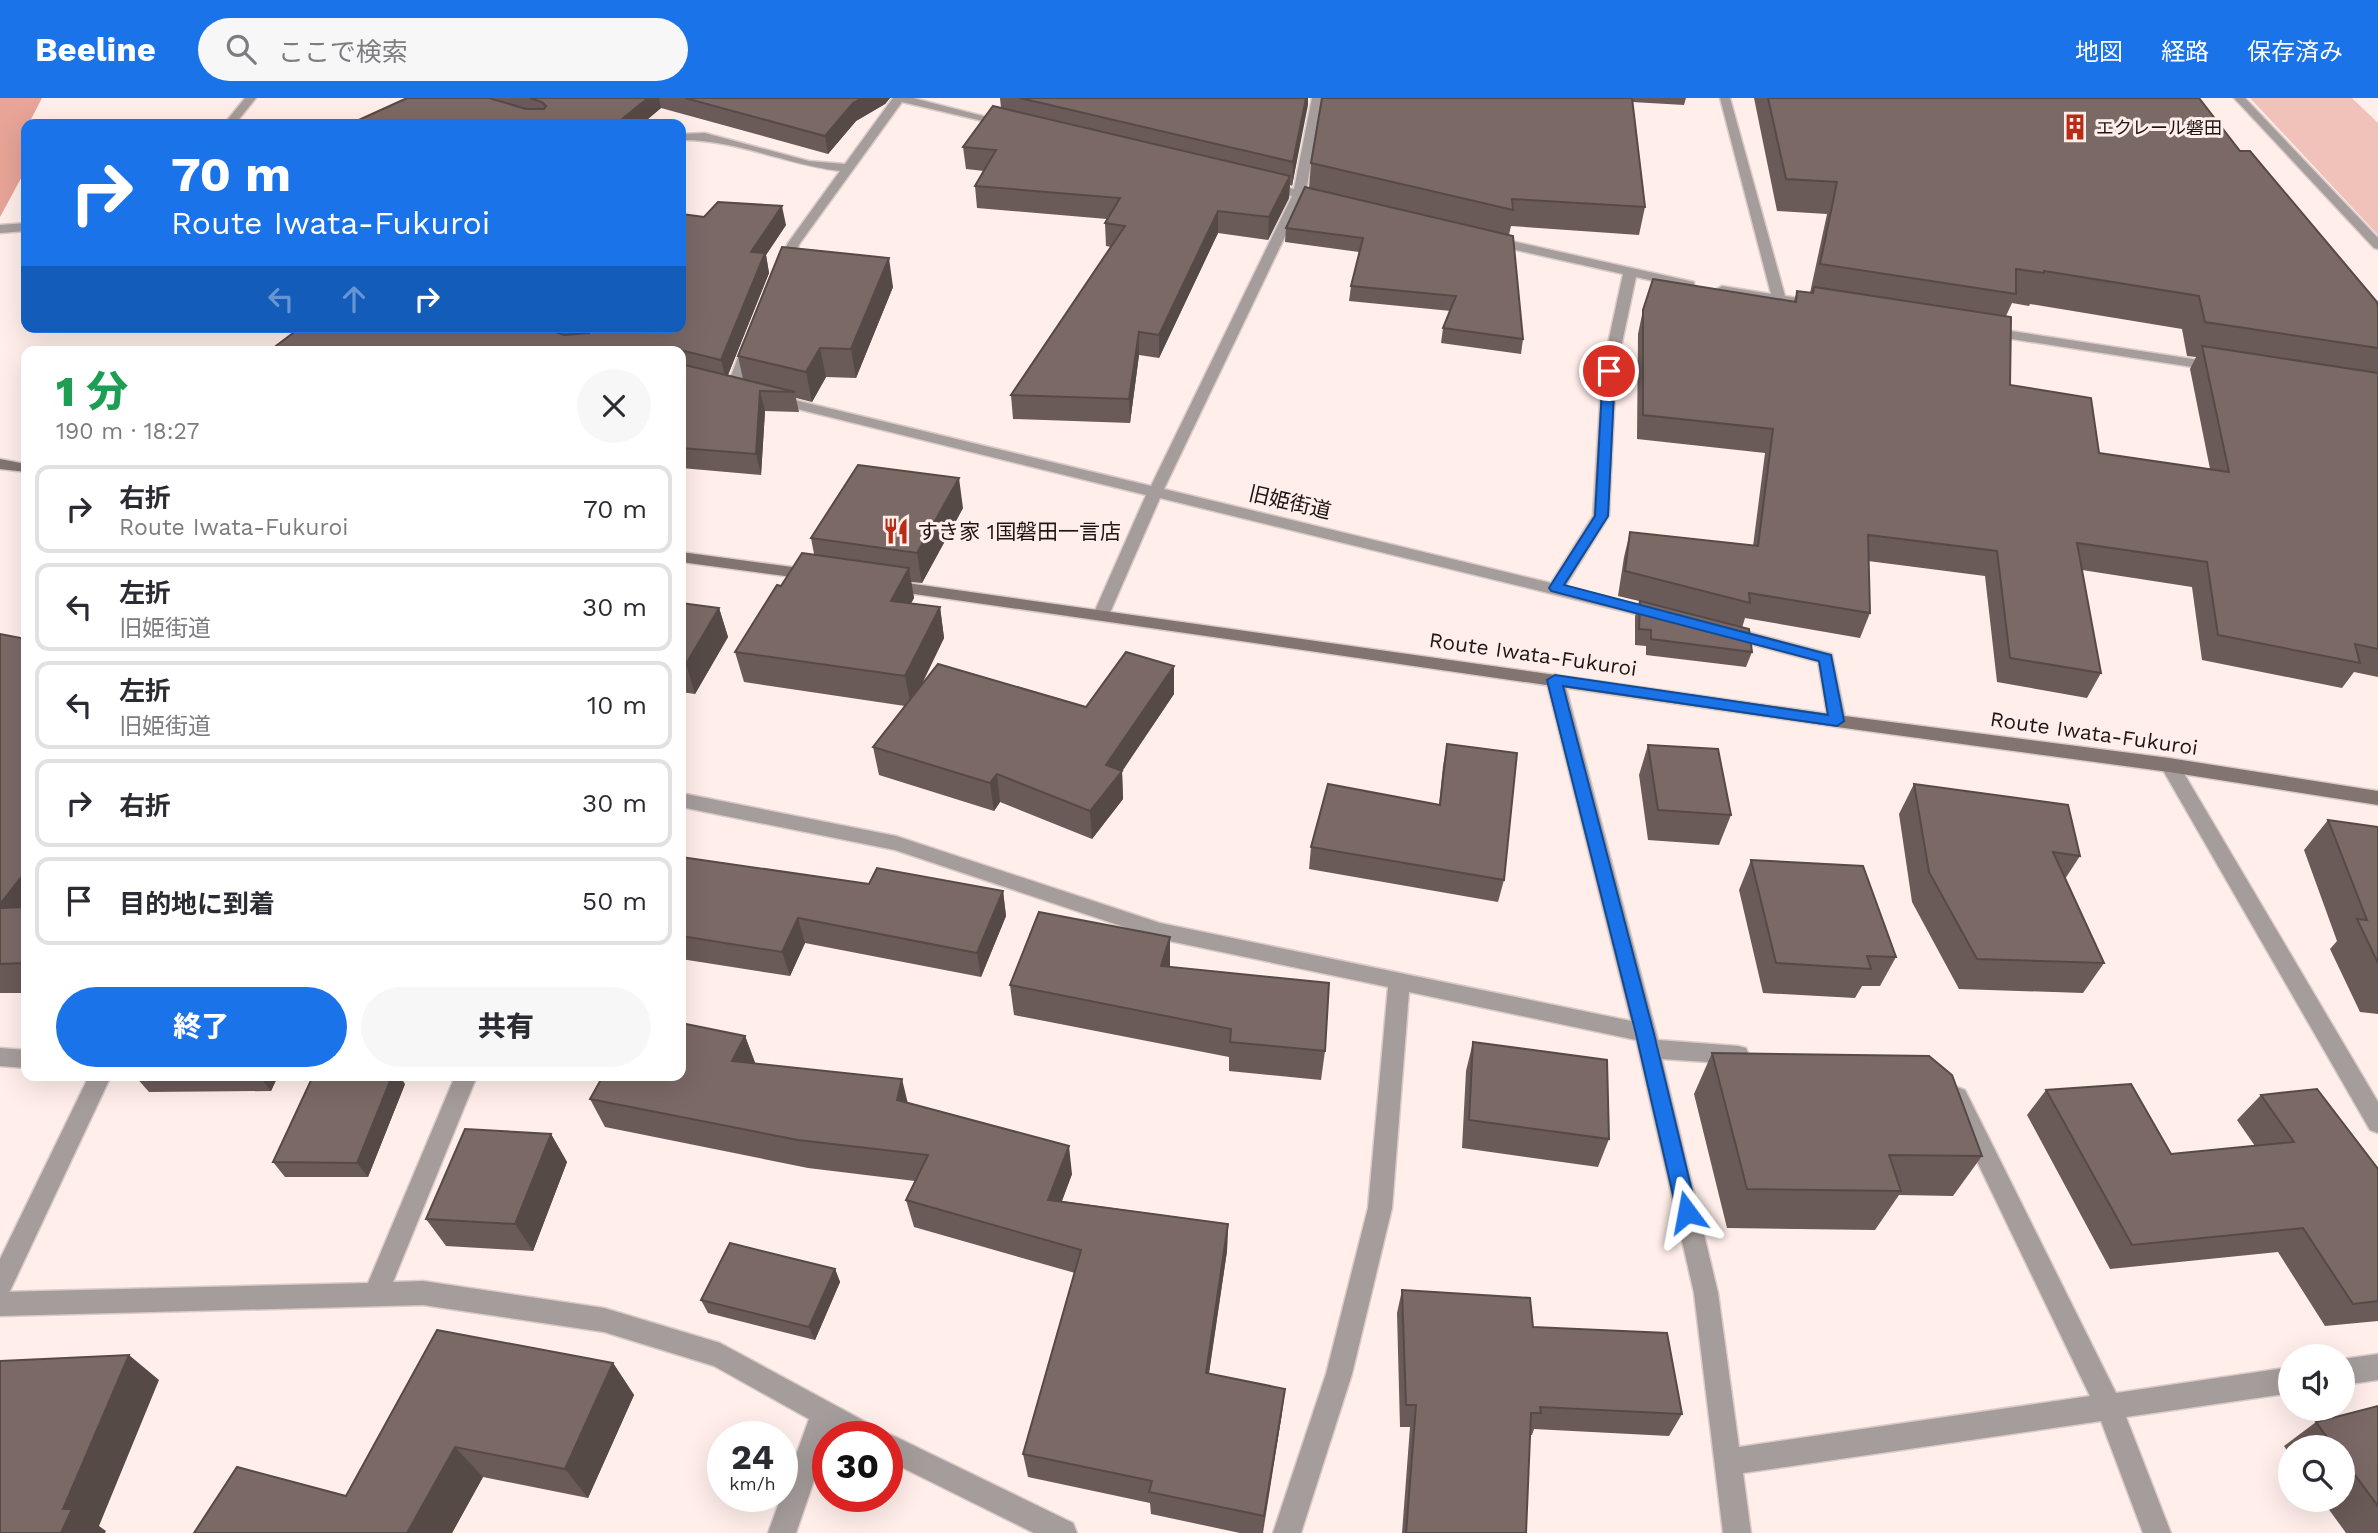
<!DOCTYPE html>
<html lang="ja">
<meta charset="utf-8">
<style>
:root{--surface:#fff;--page:#f7f7f7;--text:#2b2b33;--muted:#7c7c81;--line:#e1e1e2;--accent:#1a73e8}
body{margin:0;font-family:"Work Sans","Noto Sans JP",sans-serif;background:var(--page);color:var(--text);height:100vh;display:flex;flex-direction:column;font-size:26px;white-space:nowrap}
*{box-sizing:border-box;margin:0}
p{font-size:23px;color:var(--muted)}
.icon{flex:none;width:38px;height:38px;fill:none;stroke:currentColor;stroke-width:2;stroke-linecap:round;stroke-linejoin:round}
.map{position:relative;flex:1;overflow:hidden}
.side{position:absolute;left:21px;top:248px;width:665px;height:735px;display:flex;flex-direction:column;background:var(--surface);border-radius:14px;box-shadow:0 7px 28px #0002}
.side>*{flex:none}
.banner{position:absolute;left:21px;top:21px;width:665px;height:214px;border-radius:14px;box-shadow:0 7px 28px #0002;background:#1a73e8;color:#fff;overflow:hidden}
.tools{position:absolute;left:2278px;top:1246px;display:grid;gap:14px}
.tools a{display:grid;place-items:center;width:77px;height:77px;border-radius:50%;background:var(--surface);box-shadow:0 7px 28px #0002;font-size:35px}
.speed{position:absolute;left:707px;top:1323px;display:flex;gap:14px;font-size:35px;font-weight:700;text-align:center}
.speed>*{display:grid;place-content:center;width:91px;height:91px;border-radius:50%;background:var(--surface);box-shadow:0 7px 28px #0002;line-height:1}
.speed small{font-size:18px;font-weight:400}
.speed .limit{border:10px solid #d22;background:#fff;color:#111}
.pin{position:absolute;display:grid;place-items:center;width:60px;height:60px;color:#fff;margin:-30px;border:4px solid #fff;border-radius:50%;box-shadow:0 2px 7px #0007}
.me{position:absolute;width:77px;margin:-38px;rotate:347deg;stroke-linejoin:round;filter:drop-shadow(0 0 5px #0008)}
.turn{display:flex;align-items:center;gap:24px;height:147px;padding:0 35px;font-size:32px}
.turn .icon{width:91px;height:91px;stroke-width:2.5}
.turn b{display:block;font-size:49px;line-height:60px}
.lanes{display:flex;align-items:center;height:66px;padding:0 35px;background:#0003;justify-content:center;gap:35px;direction:ltr}
.lanes .off{opacity:.35}
.round{display:grid;place-items:center;flex:none;width:74px;height:74px;border-radius:37px;background:var(--page)}
.summary{display:flex;align-items:center;justify-content:space-between;height:119px;padding:0 35px}
h1{font-size:42px;font-weight:800;line-height:52px;color:#1e9e55}
.primary-button{display:flex;gap:14px;margin-top:auto;padding:14px 35px}
.primary-button a{flex:1;height:80px;border-radius:42px;background:var(--accent);color:#fff;font-size:28px;font-weight:800;line-height:80px;text-align:center}
.primary-button a+a{background:var(--page);color:var(--text)}
ul{padding:0;list-style:none}
li{display:flex;align-items:center;gap:21px;height:88px;margin:0 14px 10px;padding:0 21px;border:4px solid var(--line);border-radius:14px}
li div{flex:1}
li b{display:block;font-size:26px}
li em{font-style:normal}
header{display:flex;align-items:center;gap:42px;box-sizing:border-box;height:98px;padding:0 35px;background:var(--accent);color:#fff}
header strong{font-size:33px}
nav{display:flex;gap:38px;margin-inline-start:auto;font-size:24px}
.search{width:490px;height:63px;background:var(--page);display:flex;align-items:center;gap:18px;box-sizing:border-box;padding:0 24px;border-radius:38px;color:var(--muted);font-size:26px}
.map>svg:first-child{display:block}
.green{fill:#f1c2b9}
.forest{fill:#e7a497}
.lines{fill:none;stroke-linecap:round;stroke-linejoin:round}
.minor-casing{stroke:#dbcbc8;stroke-width:3}
.tertiary-casing{stroke:#dbcbc8;stroke-width:3}
.secondary-casing{stroke:#dbcbc8;stroke-width:3}
.minor{fill:#a59d9b;fill-rule:evenodd}
.tertiary{fill:#a59d9b;fill-rule:evenodd}
.secondary{fill:#817471;fill-rule:evenodd}
.wall{fill:#6a5a58;fill-rule:evenodd}
.shaded-wall{fill:#564a47}
.building{fill:#7b6966;stroke:#564a47;stroke-width:2}
.route{fill:#1a73e8;stroke:#114b97;stroke-width:2}
.labels{text-anchor:middle;dominant-baseline:central;stroke-width:6;stroke-linejoin:round;paint-order:stroke}
.far-poi-label{font-size:18px;fill:#1d1614;stroke:#ffeeea;text-anchor:start}
.street-label{font-size:21px;fill:#1d1614;stroke:#ffeeea}
.poi-label{font-size:21px;fill:#1d1614;stroke:#ffeeea;text-anchor:start}
</style>
<header>
<strong>Beeline</strong>
<div class="search"><svg class="icon" aria-label="search" viewBox="0 0 24 24"><circle cx="10" cy="10" r="6"/><path d="M15 15l6 6"/></svg>ここで検索</div>
<nav><a>地図</a><a>経路</a><a>保存済み</a></nav>
</header>
<div class="map">
<svg width="2378" height="1435" viewBox="0 0 2378 1435">
<rect width="100%" height="100%" fill="#ffeeea"/>
<!-- green -->
<path class="green" d="M2250,0H2352L2378,25V137Z"/>
<!-- forest -->
<path class="forest" d="M0,0H42L24,35L26,71L0,119Z"/>
<g class="lines">
<!-- minor casing -->
<g class="minor-casing">
<path id="minor" d="M245,0H256L235,26H224Z
M893,0H913L1014,26L1008,29L902,4L800,145L785,176L780,177L774,173L788,145L840,73C787,67 735,41 681,42V36L705,35L809,63L845,66Z
M1312,0H1322L1306,94L1333,103L1327,107L1303,101L1164,391L1551,485L1593,418L1602,273L1623,176L1489,146L1483,142L1489,138L1694,184V190L1689,191L1636,179L1616,273L1609,418L1565,489L1669,514L1671,518L1669,522L1663,523L1160,400L1109,517L1101,522L1093,517L1146,397L769,304L767,301L774,297L1151,388L1292,98L1259,88L1265,84L1294,91Z
M1720,0H1730L1785,198L1825,204V210L1722,196L1715,192L1722,188L1771,196Z
M26,125V133L0,135V127Z
M1985,229L2218,265L2225,269L2218,273L1980,236L1978,233Z
M750,242L757,246L740,291L733,295L728,294L726,291L743,246Z
M1726,528L1832,556L1846,623L1843,627H1831L1828,623L1818,564L1720,538L1717,534Z
M1555,576L1564,582L1658,942L1738,948L1746,950L1749,957L1746,964L1738,966L1662,961L1718,1195L1739,1349L2090,1298L1946,999L1949,992L1957,989L1965,992L2116,1295L2291,1269V1295L2126,1319L2171,1435H2143L2101,1323L1743,1375L1751,1435H1723L1694,1195L1636,942L1409,894L1392,1110L1352,1276L1301,1435H1273L1326,1276L1368,1110L1388,889L1160,841L895,752L681,709V695L896,738L1160,825L1631,923L1546,582Z
M0,950L26,952V970L0,968Z
M455,978H477L393,1184L423,1183L604,1210L720,1245L877,1330L881,1337L887,1335L896,1339L1073,1425L1077,1435H1034L887,1362V1339H841L831,1333L796,1435H768L809,1321L714,1268L604,1234L423,1207L0,1218V1194L368,1185Z
M2378,1256V1282L2343,1287V1261Z"/>
</g>
<!-- tertiary casing -->
<g class="tertiary-casing">
<path id="tertiary" d="M2234,0H2245L2378,140V151L2374,150Z
M2169,660L2176,662L2378,1004V1035L2370,1032L2160,667L2162,662Z
M89,978H111L9,1195L0,1199V1161Z"/>
</g>
<!-- secondary casing -->
<g class="secondary-casing">
<path id="secondary" d="M0,361L26,366V374L0,371Z
M681,454L815,472L823,477L815,482L681,464Z
M886,482L1837,617L2169,660L2378,693V707L2169,674L1837,629L880,491L878,487L880,483Z"/>
</g>
<!-- minor -->
<use href="#minor" class="minor"/>
<!-- tertiary -->
<use href="#tertiary" class="tertiary"/>
<!-- secondary -->
<use href="#secondary" class="secondary"/>
</g>
<!-- wall -->
<path class="wall" d="M407,0H890L885,6L856,23L828,56L661,10L642,26H350Z
M1000,0H1308L1292,88L1290,87L1289,100L1268,142L1218,135L1159,260L1139,257L1130,325L1013,321L1011,297L1111,149L1106,148L1105,125L1107,121L977,110L975,88L984,73L966,71L963,49L1001,10Z
M1322,0H1686L1684,7L1632,4L1645,109L1639,137L1511,128L1509,137L1523,241L1521,256L1441,245L1443,230L1451,213L1349,203L1351,188L1359,154L1285,144L1286,130L1309,90L1311,65Z
M1754,0H2199L2240,53L2378,208V579L2354,574L2342,590L2202,562L2192,489L2082,472L2101,575L2087,600L1997,584L1985,478L1868,463L1870,515L1860,540L1745,520L1742,530L1752,554L1746,569L1646,557V548L1635,547V519L1639,503L1618,498L1624,459L1630,434L1753,448L1765,355L1637,341L1638,236L1643,212L1794,203L1797,193L1810,195L1827,116L1777,113ZM2012,205L2029,208L2030,206L2182,231L2187,258L2196,259L2190,271L2210,371L2099,355L2010,287L2006,218Z
M704,119L786,127L766,157L769,175L728,277L743,281L738,258L893,189L856,280L826,279L812,304L796,300L799,314L765,313L761,377L681,370V254H268L301,229H681Z
M963,410L922,485L911,484L914,500L911,505L940,509L944,540L921,587L1086,609L1174,568V596L1122,673L1123,701L1092,741L1000,704L994,713L879,677L873,649L905,608L744,584L735,554L781,488L814,456L811,440Z
M681,505L719,510L728,539L695,596L681,594Z
M0,536L26,541V895H0Z
M1447,646L1504,782L1498,804L1309,771L1311,749L1439,707L1443,668Z
M1648,647L1731,717L1719,747L1648,742L1639,677Z
M1914,686L2080,758L2065,781L2104,865L2083,895L1959,891L1912,804L1899,716Z
M2328,722L2378,729V916L2360,914L2330,851L2337,843L2304,752Z
M681,759L869,786L1003,793L1006,818L981,879L805,845L790,878L681,861Z
M1751,762L1896,859L1880,888H1862L1855,900L1763,895L1739,792Z
M1170,869L1325,953L1321,982L1229,973V959L1014,917L1010,887Z
M745,938L755,965L908,1005L1072,1076L1062,1103L1228,1126L1227,1153L1209,1276L1282,1315L1263,1435H1240L1151,1416L1150,1405L1028,1379L1023,1356L1075,1175L914,1129L906,1102L915,1083L808,1070L605,1029L590,1001Z
M1473,944L1609,1041L1598,1069L1462,1050L1466,973Z
M1712,955L1982,1058L1953,1098L1899,1097L1875,1132L1727,1130L1694,996Z
M135,978H278L271,993L149,994Z
M405,986L368,1079H285L273,1064Z
M2046,992L2171,1056L2255,1048L2237,1022L2261,997L2378,1071V1223L2325,1228L2278,1154L2110,1171L2027,1017Z
M551,1036L567,1064L533,1153L446,1148L426,1121Z
M835,1171L840,1184L815,1242L708,1215L701,1202Z
M1402,1192L1533,1229L1682,1316L1669,1338L1534,1331L1532,1337H1530L1526,1435H1402L1410,1329H1400L1397,1215Z
M613,1265L634,1297L588,1400L483,1379L452,1435H194L346,1398Z
M2378,1308V1435H2346L2322,1402H2343V1349H2291V1358L2284,1348L2316,1324Z"/>
<!-- shaded-wall -->
<path class="shaded-wall" d="M648,0H659L661,10L642,26H616Z
M862,0H890L885,6L856,23L828,56L825,38L853,5Z
M1306,0H1308V7L1292,88L1293,64Z
M1290,78L1289,100L1268,142L1269,119Z
M782,108L786,127L766,157L769,175L726,282L721,262L751,154Z
M1218,113V135L1159,260V237Z
M889,160L893,189L856,280L851,251Z
M1139,234V257L1130,325L1129,301Z
M820,250L826,279L812,304L806,274Z
M760,293L765,313L761,377L756,356Z
M959,380L963,410L922,485L917,455Z
M909,470L914,500L896,533L891,503Z
M940,509L944,540L911,609L905,578Z
M719,510L728,539L695,596L686,566Z
M1174,568V596L1121,675L1122,673L1123,701L1092,741L1090,713L1106,667Z
M997,676L1000,704L994,713L990,685Z
M26,773V835L0,814V806Z
M1003,793L1006,818L981,879L977,855Z
M798,820L805,845L790,878L782,854Z
M1170,839V869L1161,868Z
M745,938L756,967L732,963Z
M259,978H278L271,993Z
M392,978H400L405,986L368,1079L357,1065Z
M902,981L909,1010L897,1002Z
M551,1036L567,1064L533,1153L515,1126Z
M1069,1048L1072,1076L1052,1129L1048,1102Z
M1228,1126L1227,1153L1205,1300L1206,1275Z
M835,1171L840,1184L815,1242L809,1229Z
M129,1257L159,1282L99,1428L106,1433L105,1435H61L63,1411Z
M613,1265L634,1297L588,1400L565,1371Z
M1285,1291L1282,1315L1262,1435L1264,1418Z
M455,1349L483,1379L452,1435H407Z"/>
<!-- building -->
<path class="building" d="M407,0H489L526,11H544L546,8L542,4L530,0H648L616,26H350Z
M685,0H862L853,5L825,38Z
M1020,0H1306L1293,64Z
M1322,0H1632L1645,109L1512,101L1513,112L1311,65Z
M1768,0H2199L2240,53H2250L2377,204L2378,208V250L2205,224L2199,198L2044,173V175L2016,171V196L1820,166L1837,84L1786,81Z
M993,8L1290,78L1269,119L1218,113L1159,237L1139,234L1129,301L1011,297L1125,128L1105,125L1120,100L975,88L996,52L963,49Z
M1305,89L1513,138L1523,241L1443,230L1456,198L1351,188L1363,140L1286,130Z
M718,104L782,108L751,154L765,155L721,262L676,251L673,254H268L301,229H541L564,237L589,235L588,232L580,229H681V116L704,119Z
M782,149L889,160L851,251L820,250L806,274L738,258Z
M1653,181L1796,204L1797,193L1813,195L1814,189L2011,219L2010,287L2091,300L2099,355L2229,374L2202,248L2378,275V551L2355,546L2360,565L2218,537L2207,464L2077,445L2101,575L2010,560L1997,453L1868,437L1870,515L1749,495L1750,505L1625,473L1630,434L1758,448L1773,331L1643,317V212Z
M681,266L795,294L760,293L756,356L681,350Z
M858,367L959,380L917,455L811,440Z
M802,455L909,470L891,503L940,509L905,578L735,554L777,487L781,488Z
M1640,503L1749,531L1752,554L1651,541V532L1639,531Z
M681,505L719,510L686,566H681Z
M0,536L26,541V773L0,806Z
M1126,554L1174,568L1106,667L1122,673L1090,713L997,676L990,685L873,649L938,566L1086,609Z
M1447,646L1517,655L1504,782L1311,749L1328,686L1440,707Z
M1648,647L1718,651L1731,717L1658,712Z
M1914,686L2068,707L2080,758L2053,754L2104,865L1977,861L1929,774Z
M2328,722L2378,729V865L2357,821L2367,822Z
M681,759L869,786L877,770L1003,793L977,855L798,820L782,854L681,838Z
M1751,762L1863,768L1896,859L1867,858L1871,871L1776,865Z
M26,809V865L0,866V810Z
M1039,814L1170,839L1161,868L1329,885L1325,953L1230,944L1231,931L1010,887Z
M681,925L745,938L732,963L902,981L897,1002L1069,1048L1048,1102L1228,1126L1206,1275L1285,1291L1264,1418L1149,1394L1152,1383L1023,1356L1081,1152L906,1102L928,1057L798,1042L590,1001L603,978H681Z
M1473,944L1607,962L1609,1041L1469,1022Z
M1712,955L1929,958L1952,977L1982,1058L1889,1057L1901,1093L1747,1091Z
M313,978H392L357,1065L273,1064Z
M2131,986L2171,1056L2294,1044L2261,997L2317,991L2378,1071V1203L2353,1206L2303,1130L2132,1147L2046,992Z
M465,1031L551,1036L515,1126L426,1121Z
M730,1145L835,1171L809,1229L701,1202Z
M1402,1192L1530,1200L1533,1229L1667,1235L1682,1316L1540,1309L1541,1315H1531L1526,1435H1406L1416,1307H1406Z
M437,1232L613,1265L565,1371L455,1349L407,1435H194L237,1369L346,1398Z
M129,1257L63,1411H72L61,1435H0V1263Z
M2378,1308V1408L2343,1361V1349H2334L2316,1324Z"/>
<!-- route -->
<path class="route" d="M1609,270L1615,273L1608,418L1564,487L1831,557L1844,623L1837,628L1563,588L1654,936L1697,1114L1694,1120L1687,1123L1680,1120L1677,1114L1636,936L1547,582L1555,577L1828,617L1819,563L1551,493L1549,490L1595,418L1603,273Z"/>
<!-- icons -->
<defs>
<g id="building-bare" transform="scale(2.1)"><path d="M-4-6H4V6H1V3H-1V6H-4ZM-2.5-4.3h1.7v1.8h-1.7ZM.8-4.3h1.7v1.8H.8ZM-2.5-1h1.7V.8h-1.7ZM.8-1h1.7V.8H.8Z" fill="#b82c17" stroke="#ffeeea" stroke-width="2.5" paint-order="stroke"/></g>
<g id="restaurant-bare" transform="scale(2.1)"><path d="M-5-6h1v4h1v-4h1v4h1v-4h1v5L-1.5 .5V6h-2V.5L-5-1ZM5-6V6H3V1.5H1.5Q1.5-4 5-6Z" fill="#b82c17" stroke="#ffeeea" stroke-width="2.5" paint-order="stroke"/></g>
</defs>
<g fill-rule="evenodd">
<use href="#building-bare" x="2075" y="29"/>
<use href="#restaurant-bare" x="896" y="433"/>
</g>
<g class="labels">
<!-- far-poi labels -->
<g class="far-poi-label">
<text x="2096" y="29">エクレール磐田</text>
</g>
<!-- street labels -->
<g class="street-label">
<text transform="translate(1290 404) rotate(13)">旧姫街道</text>
<text transform="translate(1533 556) rotate(8)">Route Iwata-Fukuroi</text>
<text transform="translate(2094 635) rotate(8)">Route Iwata-Fukuroi</text>
</g>
<!-- poi labels -->
<g class="poi-label">
<text x="917" y="433">すき家 1国磐田一言店</text>
</g>
</g>
</svg>
<div class="tools">
<a><svg class="icon" aria-label="sound" viewBox="0 0 24 24"><path d="M4 9h4l5-4v14l-5-4H4zM17 9q2 3 0 6"/></svg></a>
<a><svg class="icon" aria-label="search" viewBox="0 0 24 24"><circle cx="10" cy="10" r="6"/><path d="M15 15l6 6"/></svg></a>
</div>
<div class="speed"><div>24<small>km/h</small></div><div class="limit">30</div></div>
<div class="pin" style="left:1609px;top:273px;background:#d93025"><svg class="icon" aria-label="arrive" viewBox="0 0 24 24"><path d="M6 21V4h12l-3 4 3 4H6"/></svg></div>
<svg class="me" style="left:1687px;top:1114px" viewBox="-20 -20 40 40"><path d="M0-17L14 15 0 8-14 15z" fill="#1a73e8" stroke="#fff" stroke-width="4"/></svg>
<div class="banner">
<div class="turn"><svg class="icon" aria-label="right" viewBox="0 0 24 24"><path d="M7 20v-9h11M14 6l5 5-5 5"/></svg><div><b>70 m</b>Route Iwata-Fukuroi</div></div>
<div class="lanes"><svg class="icon off" aria-label="left" viewBox="0 0 24 24"><path d="M17 20v-9H6M10 6l-5 5 5 5"/></svg><svg class="icon off" aria-label="ahead" viewBox="0 0 24 24"><path d="M12 20V5M6 11l6-6 6 6"/></svg><svg class="icon" aria-label="right" viewBox="0 0 24 24"><path d="M7 20v-9h11M14 6l5 5-5 5"/></svg></div>
</div>
<section class="side">
<div class="summary"><div><h1>1 分</h1><p>190 m · 18:27</p></div><a class="round"><svg class="icon" aria-label="close" viewBox="0 0 24 24"><path d="M6 6l12 12M18 6L6 18"/></svg></a></div>
<ul>
<li><svg class="icon" aria-label="right" viewBox="0 0 24 24"><path d="M7 20v-9h11M14 6l5 5-5 5"/></svg><div><b>右折</b><p>Route Iwata-Fukuroi</p></div><em>70 m</em></li>
<li><svg class="icon" aria-label="left" viewBox="0 0 24 24"><path d="M17 20v-9H6M10 6l-5 5 5 5"/></svg><div><b>左折</b><p>旧姫街道</p></div><em>30 m</em></li>
<li><svg class="icon" aria-label="left" viewBox="0 0 24 24"><path d="M17 20v-9H6M10 6l-5 5 5 5"/></svg><div><b>左折</b><p>旧姫街道</p></div><em>10 m</em></li>
<li><svg class="icon" aria-label="right" viewBox="0 0 24 24"><path d="M7 20v-9h11M14 6l5 5-5 5"/></svg><div><b>右折</b></div><em>30 m</em></li>
<li><svg class="icon" aria-label="arrive" viewBox="0 0 24 24"><path d="M6 21V4h12l-3 4 3 4H6"/></svg><div><b>目的地に到着</b></div><em>50 m</em></li>
</ul>
<div class="primary-button"><a>終了</a><a>共有</a></div>
</section>
</div>
